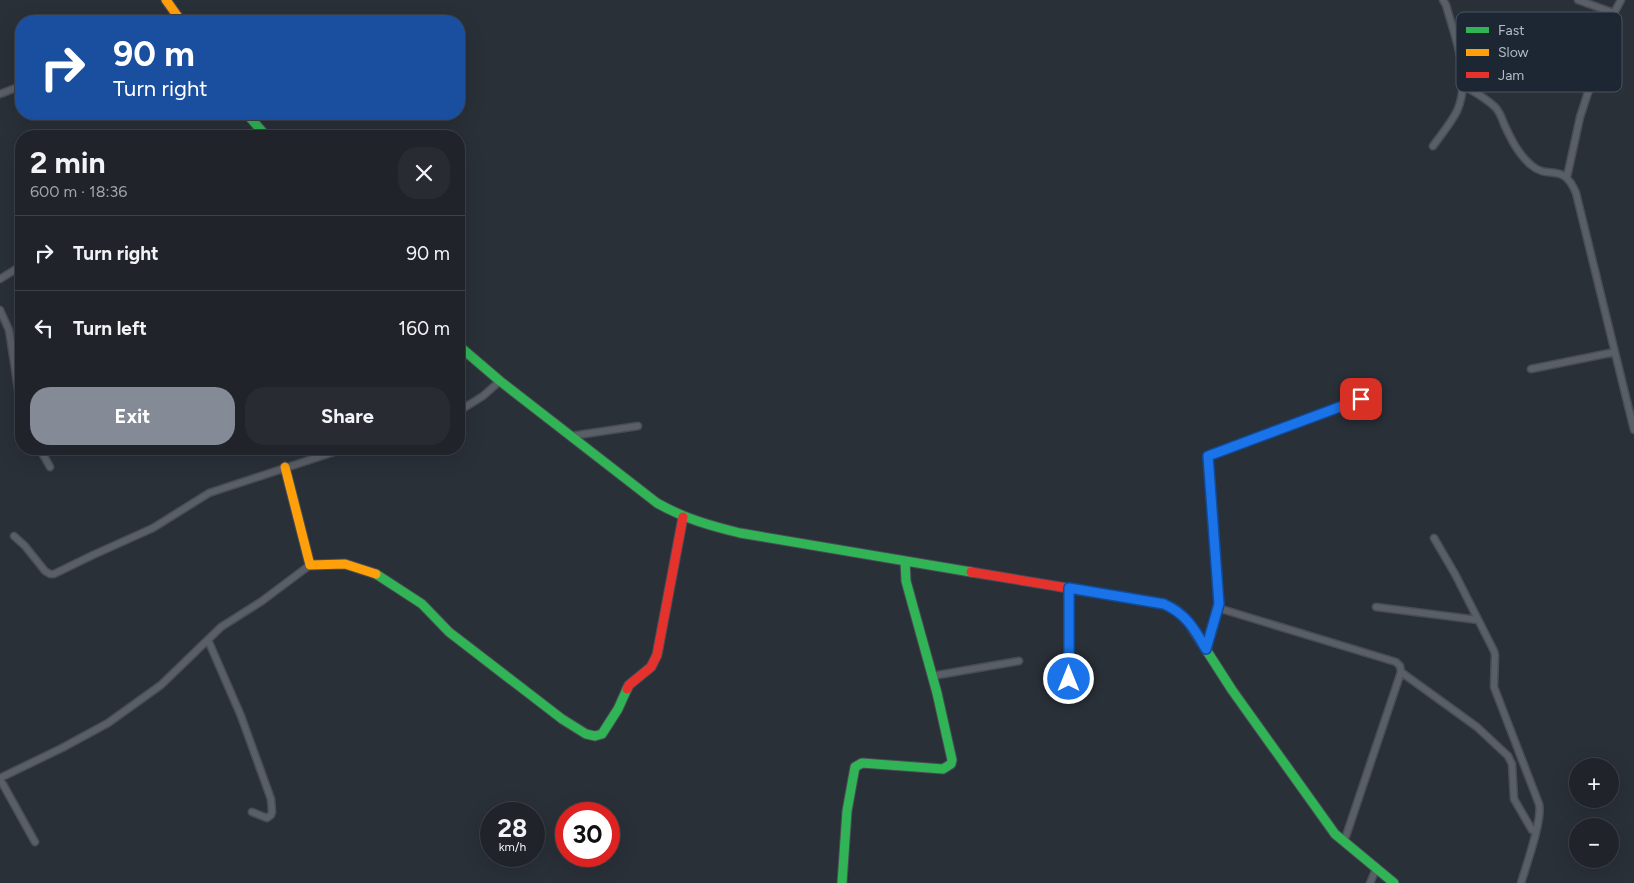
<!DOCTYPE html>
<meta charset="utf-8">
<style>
:root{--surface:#20242a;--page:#282c32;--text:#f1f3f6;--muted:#a2a4a8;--line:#3d4147;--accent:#848b96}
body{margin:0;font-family:Figtree,sans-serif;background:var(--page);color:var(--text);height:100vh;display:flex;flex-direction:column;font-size:19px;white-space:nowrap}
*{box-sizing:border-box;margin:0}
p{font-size:16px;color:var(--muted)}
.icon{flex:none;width:28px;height:28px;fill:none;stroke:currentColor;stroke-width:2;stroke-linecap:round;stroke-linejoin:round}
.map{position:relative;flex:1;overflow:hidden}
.details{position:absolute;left:15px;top:130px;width:450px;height:325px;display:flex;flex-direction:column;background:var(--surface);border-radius:20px;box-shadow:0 5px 20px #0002,0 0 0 1px var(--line)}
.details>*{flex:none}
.banner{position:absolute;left:15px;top:15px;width:450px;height:105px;border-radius:20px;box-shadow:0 5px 20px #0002,0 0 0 1px var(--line);background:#1a4fa0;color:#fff;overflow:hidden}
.tools{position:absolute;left:1569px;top:758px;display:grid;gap:10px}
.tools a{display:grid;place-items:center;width:50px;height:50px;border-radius:50%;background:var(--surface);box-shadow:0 5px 20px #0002,0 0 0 1px var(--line);font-size:25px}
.speed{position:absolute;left:480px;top:802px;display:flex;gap:10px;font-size:25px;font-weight:700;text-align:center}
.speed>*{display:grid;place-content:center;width:65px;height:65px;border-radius:50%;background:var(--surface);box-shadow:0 5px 20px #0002,0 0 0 1px var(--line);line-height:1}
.speed small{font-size:12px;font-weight:400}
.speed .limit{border:8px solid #d22;background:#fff;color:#111}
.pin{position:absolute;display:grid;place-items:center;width:42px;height:42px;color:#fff;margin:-21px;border-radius:10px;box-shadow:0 2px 8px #0006}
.me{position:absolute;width:55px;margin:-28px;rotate:0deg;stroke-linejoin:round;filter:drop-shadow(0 0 4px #0008)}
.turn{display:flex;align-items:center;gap:18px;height:105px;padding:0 15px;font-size:22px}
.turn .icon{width:65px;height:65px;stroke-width:2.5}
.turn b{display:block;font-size:35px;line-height:42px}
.round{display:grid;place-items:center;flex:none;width:52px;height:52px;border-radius:20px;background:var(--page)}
.summary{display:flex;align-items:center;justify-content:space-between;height:85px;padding:0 15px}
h1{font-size:30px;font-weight:700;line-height:38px}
.cta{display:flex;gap:10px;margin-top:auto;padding:10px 15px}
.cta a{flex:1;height:58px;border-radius:20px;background:var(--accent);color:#fff;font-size:20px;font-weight:700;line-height:58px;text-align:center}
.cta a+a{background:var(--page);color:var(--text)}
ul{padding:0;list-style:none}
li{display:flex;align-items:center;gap:15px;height:75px;padding:0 15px;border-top:1px solid var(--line)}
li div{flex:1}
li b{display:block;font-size:19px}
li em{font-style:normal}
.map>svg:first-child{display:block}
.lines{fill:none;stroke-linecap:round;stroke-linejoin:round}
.street-casing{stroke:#484c55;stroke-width:9}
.fast-casing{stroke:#484c55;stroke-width:11}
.slow-casing{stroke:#484c55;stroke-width:11}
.jam-casing{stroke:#484c55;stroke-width:11}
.street{stroke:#5a5e66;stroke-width:6}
.fast{stroke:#30b455;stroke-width:9}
.slow{stroke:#ff9f0a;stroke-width:9}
.jam{stroke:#e5322d;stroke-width:9}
.route-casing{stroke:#114b97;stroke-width:12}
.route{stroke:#1a73e8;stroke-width:9}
.key{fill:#1d2633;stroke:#4a5360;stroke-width:1}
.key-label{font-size:14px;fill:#b4bcc9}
</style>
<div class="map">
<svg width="1634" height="883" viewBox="0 0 1634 883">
<rect width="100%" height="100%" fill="#2a3038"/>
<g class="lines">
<!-- street casing -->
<g class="street-casing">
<path id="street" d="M1578,0L1614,13
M1463,85C1474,92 1486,98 1495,107C1499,111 1502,118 1504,124C1511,139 1518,154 1531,165C1549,181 1563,161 1576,193L1634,430
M0,94L21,86
M1433,146C1441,135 1451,123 1457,111C1472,77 1455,38 1446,5L1443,0
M1567,177L1580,117L1614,13L1621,0
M0,279L21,266
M0,310L9,330L21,408
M1531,369L1615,352
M459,411L483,396L500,381
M571,436L638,426
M40,449L50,467
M14,536L25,546L45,571L50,574H54L93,555L153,528L209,493L343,449
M1434,538L1455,574L1494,651L1495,655L1494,687L1539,804C1543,819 1526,866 1521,883
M1376,607L1478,620
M1218,608L1396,662L1400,666L1401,672L1344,842
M208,640L241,716L271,799L272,812L271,815L267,818L252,812
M1206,649L1219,604L1208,456L1361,399
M1401,672L1477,727L1508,756L1512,764L1514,799L1532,830H1536
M932,676L1019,661
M1069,679V588
M0,778L62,748L108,723L161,685L221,627L262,601L310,565
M0,779L35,842
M1370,883L1376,869"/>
</g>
<!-- fast casing -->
<g class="fast-casing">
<path id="fast" d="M247,114L266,136
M459,346L500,381L657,503C683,518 711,526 740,533L971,572
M376,574L422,604L449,632L562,719L586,734L595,736L602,734L618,709L627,689
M1168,606L1176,610L1187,620L1232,690L1335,834L1394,883
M842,883L847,811L855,767L862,763L943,769L951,764L952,760L937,693L906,581L905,561"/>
</g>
<!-- slow casing -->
<g class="slow-casing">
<path id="slow" d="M166,0L181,21
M285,467L310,565L345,564L376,574"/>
</g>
<!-- jam casing -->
<g class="jam-casing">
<path id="jam" d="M971,572L1164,604L1168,606
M627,689L629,685L651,667L657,655L683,517"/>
</g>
<!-- street -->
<use href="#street" class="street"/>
<!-- fast -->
<use href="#fast" class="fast"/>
<!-- slow -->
<use href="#slow" class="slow"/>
<!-- jam -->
<use href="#jam" class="jam"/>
</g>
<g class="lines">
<!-- route casing -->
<g class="route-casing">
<path id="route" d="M1069,679V588L1164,604C1186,614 1194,628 1206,649L1219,604L1208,456L1361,399"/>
</g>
<!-- route -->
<use href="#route" class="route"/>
</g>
<!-- legend -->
<rect x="1456" y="12" width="166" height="80" rx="8" class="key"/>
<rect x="1466" y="27" width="23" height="6" fill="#30b455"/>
<rect x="1466" y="49" width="23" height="7" fill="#ff9f0a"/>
<rect x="1466" y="72" width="23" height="6" fill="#e5322d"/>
<g class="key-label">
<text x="1498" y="35">Fast</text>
<text x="1498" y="57">Slow</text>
<text x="1498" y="80">Jam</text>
</g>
</svg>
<div class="tools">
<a>+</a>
<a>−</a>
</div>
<div class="speed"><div>28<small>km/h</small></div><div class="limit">30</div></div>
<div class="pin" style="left:1361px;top:399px;background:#d93025"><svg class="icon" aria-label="arrive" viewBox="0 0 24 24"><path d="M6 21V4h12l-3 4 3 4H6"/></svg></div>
<svg class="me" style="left:1069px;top:679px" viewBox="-20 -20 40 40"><circle r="17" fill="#1a73e8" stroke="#fff" stroke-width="3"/><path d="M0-11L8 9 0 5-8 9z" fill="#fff"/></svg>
<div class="banner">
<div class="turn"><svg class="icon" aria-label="right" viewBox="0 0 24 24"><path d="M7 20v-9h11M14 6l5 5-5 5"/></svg><div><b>90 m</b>Turn right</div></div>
</div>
<section class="details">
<div class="summary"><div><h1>2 min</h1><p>600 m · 18:36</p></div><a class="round"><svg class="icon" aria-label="close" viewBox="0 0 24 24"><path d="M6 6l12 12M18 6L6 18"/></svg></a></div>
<ul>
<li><svg class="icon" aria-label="right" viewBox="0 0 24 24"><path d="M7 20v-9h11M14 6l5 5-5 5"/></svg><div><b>Turn right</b></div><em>90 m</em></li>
<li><svg class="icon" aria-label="left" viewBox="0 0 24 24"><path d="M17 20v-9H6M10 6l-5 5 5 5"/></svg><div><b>Turn left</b></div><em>160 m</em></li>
</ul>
<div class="cta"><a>Exit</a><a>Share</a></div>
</section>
</div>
